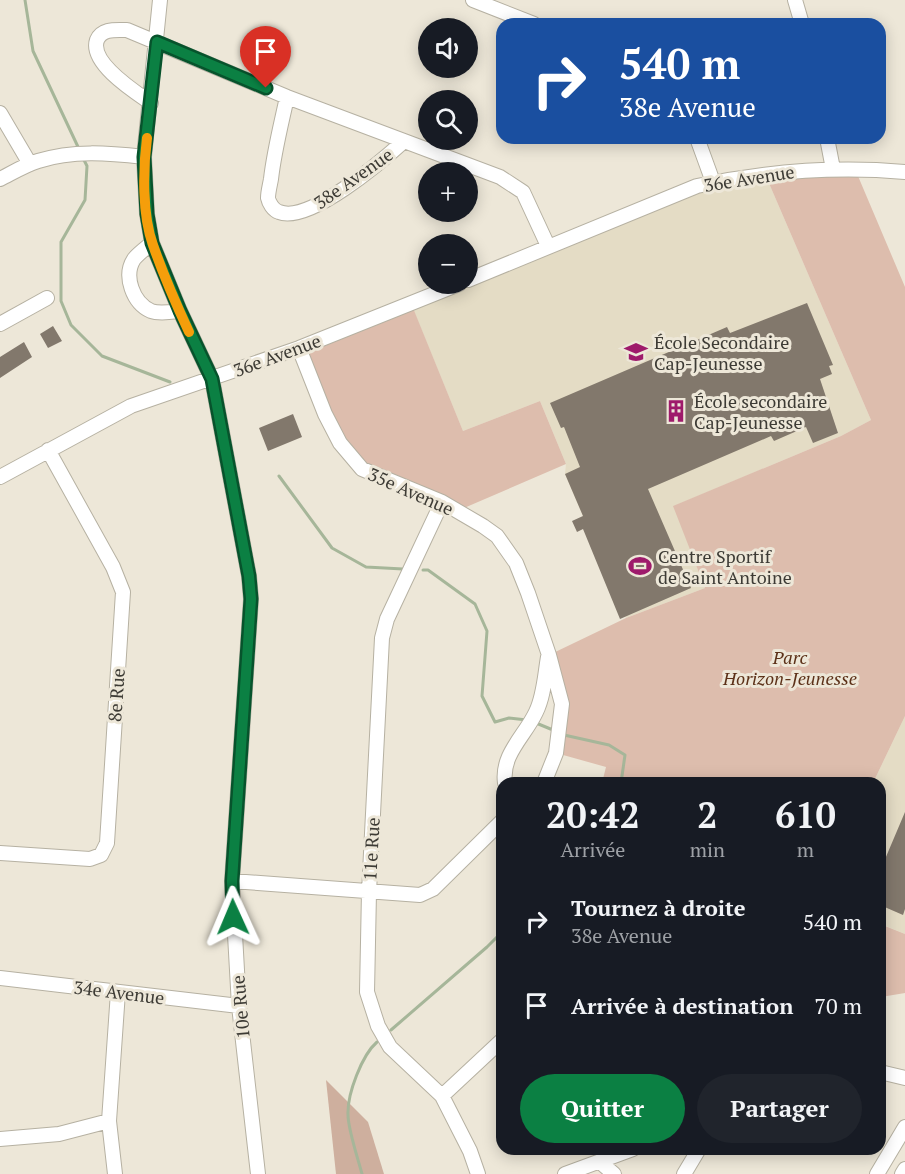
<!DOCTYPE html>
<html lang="fr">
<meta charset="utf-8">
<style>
:root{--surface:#171b24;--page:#20242c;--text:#f1f3f6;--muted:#9ea1a6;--accent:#0b8043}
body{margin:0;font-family:"PT Serif",serif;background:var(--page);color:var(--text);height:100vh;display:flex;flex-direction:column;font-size:22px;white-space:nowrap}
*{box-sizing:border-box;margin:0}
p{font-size:20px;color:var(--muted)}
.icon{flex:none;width:33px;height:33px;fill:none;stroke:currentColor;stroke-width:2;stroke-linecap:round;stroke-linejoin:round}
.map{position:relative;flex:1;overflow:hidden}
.sheet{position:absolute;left:496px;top:777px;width:390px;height:378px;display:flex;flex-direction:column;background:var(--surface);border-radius:18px;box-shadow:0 3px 15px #0003}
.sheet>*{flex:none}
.banner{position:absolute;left:496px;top:18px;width:390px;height:126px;border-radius:18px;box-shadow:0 3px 15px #0003;background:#1a4fa0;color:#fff;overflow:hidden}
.controls{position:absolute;left:418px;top:18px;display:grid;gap:12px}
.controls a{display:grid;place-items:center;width:60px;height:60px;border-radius:50%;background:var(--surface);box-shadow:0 3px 15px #0003;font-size:30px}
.pin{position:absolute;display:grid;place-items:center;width:51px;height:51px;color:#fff;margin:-62px -26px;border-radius:50% 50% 50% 0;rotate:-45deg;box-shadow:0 0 6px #0007}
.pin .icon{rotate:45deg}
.me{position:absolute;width:66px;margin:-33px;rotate:359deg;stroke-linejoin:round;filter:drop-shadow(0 0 4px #0008)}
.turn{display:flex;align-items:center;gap:21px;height:126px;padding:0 24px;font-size:27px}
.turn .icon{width:78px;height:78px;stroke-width:2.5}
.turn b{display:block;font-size:42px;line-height:51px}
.eta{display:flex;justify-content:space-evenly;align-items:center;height:102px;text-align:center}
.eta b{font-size:36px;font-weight:700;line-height:42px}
.primary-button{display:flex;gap:12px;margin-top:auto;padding:12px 24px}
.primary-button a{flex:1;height:69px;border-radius:36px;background:var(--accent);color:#fff;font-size:24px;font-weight:700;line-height:69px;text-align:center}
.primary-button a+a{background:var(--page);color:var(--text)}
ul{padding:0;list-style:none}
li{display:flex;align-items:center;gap:18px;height:84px;padding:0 24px}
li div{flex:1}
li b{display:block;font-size:22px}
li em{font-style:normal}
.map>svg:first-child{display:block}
.built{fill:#e4dcc5}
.green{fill:#ddbdad}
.forest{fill:#ceaf9e}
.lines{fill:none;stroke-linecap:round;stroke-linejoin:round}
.stream{stroke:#a6b699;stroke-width:3}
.building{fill:#82786c}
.minor-casing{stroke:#b6b1a2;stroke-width:16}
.minor{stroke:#fff;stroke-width:14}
.route-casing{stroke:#07532c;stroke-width:15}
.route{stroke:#0b8043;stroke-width:10}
.slow{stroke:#f59e0b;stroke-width:10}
.labels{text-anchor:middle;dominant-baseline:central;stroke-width:6;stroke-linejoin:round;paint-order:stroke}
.street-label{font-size:18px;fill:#3d3b35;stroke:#ede7d8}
.poi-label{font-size:18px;fill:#3d3b35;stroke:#ede7d8;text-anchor:start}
.park-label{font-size:18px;font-style:italic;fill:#5c3118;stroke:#ede7d8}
</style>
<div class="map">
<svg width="905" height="1174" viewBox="0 0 905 1174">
<rect width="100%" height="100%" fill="#ede7d8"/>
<!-- built -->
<path class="built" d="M765,174L871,420L841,436L674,506L705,588L626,618L565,474L566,464L540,401L463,431L411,304L653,203Z
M905,716V934L881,924L880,783H873Z"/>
<!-- green -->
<path class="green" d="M855,169L905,287V716L873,783H602L606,767L556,753L562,704L549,655L626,618L705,588L673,506L841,436L871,420L765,174Z
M411,303L463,431L540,401L566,464L457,511L362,469L340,443L299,348Z
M880,924L905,934V993L881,997Z"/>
<!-- forest -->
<path class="forest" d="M326,1080L368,1122L384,1174H336Z"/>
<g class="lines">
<!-- stream -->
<path class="stream" d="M25,0L33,51L79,149
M83,158L87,166L85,200L61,242V301L71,325L102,356L170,382
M279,476L332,548L366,567L403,569
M423,570H428L475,604L487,631L482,696L495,722L509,718L527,720
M536,723L553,730
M564,735L609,745L625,755L621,783
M391,1030L487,947L502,932
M362,1174C358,1159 348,1129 348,1115C347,1094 362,1055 377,1042"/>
</g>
<!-- building -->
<path class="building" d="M807,303L833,365L829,366L832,374L820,379L838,433L813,443L806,427L774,441L771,436L648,489L691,588L620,619L583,529L577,532L572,521L583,516L565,474L580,467L564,427L561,428L550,403L727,327L730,333Z
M53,326L62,341L48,348L40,334Z
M24,342L32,357L0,378V357Z
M293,414L302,437L268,451L259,428Z
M905,812V909L903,915L880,905V871Z"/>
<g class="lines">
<!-- minor casing -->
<g class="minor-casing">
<path id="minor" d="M160,0L144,157L147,214L152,243L180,311L212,379L249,576L251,599L232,881L239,1006L258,1174
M473,0L534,24
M795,0L802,24
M287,97C281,125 274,152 271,179C270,185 268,192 268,198C269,203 273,210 279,212C309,224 382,161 404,141
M151,103C135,92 89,63 97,40C102,28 116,30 127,30L287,97L500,177L523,192L548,246
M0,113L30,164
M697,138L713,182
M827,138L833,169
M0,179C12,173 25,165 38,161C73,150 108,153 144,157
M152,243C146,248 139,253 134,259C123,276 133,303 151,311C159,314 171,312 180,311
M468,280L697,186C767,171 834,166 905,172
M0,324L47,298
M299,348L325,414L340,443L362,469L442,502L483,526L497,536L516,563L528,593L549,655L562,704L556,753L544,783
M0,477L131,406L299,348L459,284
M442,502L387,619L382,638L369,892L367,992L378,1026L390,1047L442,1096L470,1151L478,1174
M505,783C501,754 525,736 536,712C544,696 545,674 548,657
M0,853L90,859L101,855L107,843L123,592L113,567L48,450
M232,881L420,895L433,889L502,821
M0,978L239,1006
M880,1072L905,1078
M442,1096L502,1040
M0,1139L59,1134L109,1121
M600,1162L614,1174
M115,1174L109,1121L118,992
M565,1174L633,1149
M684,1174L699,1149
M877,1174L905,1127
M902,1174L905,1169"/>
</g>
<!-- minor -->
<use href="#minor" class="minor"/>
</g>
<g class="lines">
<!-- route casing -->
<g class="route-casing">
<path id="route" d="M233,917L232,881L251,599L249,576L212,379L180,311L152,243L147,214L144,157L157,42L266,88"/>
</g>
<!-- route -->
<use href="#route" class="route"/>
<!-- slow -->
<path class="slow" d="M147,138C143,169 142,215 153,245C163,274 176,304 189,332"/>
</g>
<!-- icons -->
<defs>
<g id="school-bare" transform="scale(1.8)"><path d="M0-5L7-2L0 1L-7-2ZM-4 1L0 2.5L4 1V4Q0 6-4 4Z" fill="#9e1a6b" stroke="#ede7d8" stroke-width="2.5" paint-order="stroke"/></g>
<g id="building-bare" transform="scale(1.8)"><path d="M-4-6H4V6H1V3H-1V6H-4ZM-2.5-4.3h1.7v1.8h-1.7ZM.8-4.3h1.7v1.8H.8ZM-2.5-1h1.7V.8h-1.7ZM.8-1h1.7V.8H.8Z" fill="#9e1a6b" stroke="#ede7d8" stroke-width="2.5" paint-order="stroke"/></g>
<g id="stadium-bare" transform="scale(1.8)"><path d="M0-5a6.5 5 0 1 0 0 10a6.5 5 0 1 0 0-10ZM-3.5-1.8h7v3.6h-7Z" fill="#9e1a6b" stroke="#ede7d8" stroke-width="2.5" paint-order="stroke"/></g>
</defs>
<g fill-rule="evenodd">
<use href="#school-bare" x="636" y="352"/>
<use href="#building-bare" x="676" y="411"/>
<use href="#stadium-bare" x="640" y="566"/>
</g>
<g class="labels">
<!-- street labels -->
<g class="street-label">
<text transform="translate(353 178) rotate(-35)">38e Avenue</text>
<text transform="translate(749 178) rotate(-9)">36e Avenue</text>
<text transform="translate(277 355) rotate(-20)">36e Avenue</text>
<text transform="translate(411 491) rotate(24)">35e Avenue</text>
<text transform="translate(116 695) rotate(-86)">8e Rue</text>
<text transform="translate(371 849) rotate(-87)">11e Rue</text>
<text transform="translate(119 992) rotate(7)">34e Avenue</text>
<text transform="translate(240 1007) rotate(-95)">10e Rue</text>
</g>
<!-- poi labels -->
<g class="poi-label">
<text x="654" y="342">École Secondaire<tspan x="654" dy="21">Cap-Jeunesse</tspan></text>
<text x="694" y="401">École secondaire<tspan x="694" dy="21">Cap-Jeunesse</tspan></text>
<text x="658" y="556">Centre Sportif<tspan x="658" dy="21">de Saint Antoine</tspan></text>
</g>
<!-- park labels -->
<g class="park-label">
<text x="790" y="657">Parc<tspan x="790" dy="21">Horizon-Jeunesse</tspan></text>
</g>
</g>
</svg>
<div class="controls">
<a><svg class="icon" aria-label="sound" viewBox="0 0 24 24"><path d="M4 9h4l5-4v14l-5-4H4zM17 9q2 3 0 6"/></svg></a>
<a><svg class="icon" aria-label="search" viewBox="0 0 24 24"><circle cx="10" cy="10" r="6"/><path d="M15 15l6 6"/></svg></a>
<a>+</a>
<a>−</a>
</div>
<div class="pin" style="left:266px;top:88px;background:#d93025"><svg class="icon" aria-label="arrive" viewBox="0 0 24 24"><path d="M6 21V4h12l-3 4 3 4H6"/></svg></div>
<svg class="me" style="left:233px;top:917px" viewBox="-20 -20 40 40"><path d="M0-17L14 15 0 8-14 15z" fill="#0b8043" stroke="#fff" stroke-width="4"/></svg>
<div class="banner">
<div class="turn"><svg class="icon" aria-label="right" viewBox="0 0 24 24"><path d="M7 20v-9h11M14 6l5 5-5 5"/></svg><div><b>540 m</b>38e Avenue</div></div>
</div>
<section class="sheet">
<div class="eta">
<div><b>20:42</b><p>Arrivée</p></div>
<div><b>2</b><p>min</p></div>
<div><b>610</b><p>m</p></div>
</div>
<ul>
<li><svg class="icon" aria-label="right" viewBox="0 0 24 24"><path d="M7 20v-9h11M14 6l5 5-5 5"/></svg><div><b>Tournez à droite</b><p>38e Avenue</p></div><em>540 m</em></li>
<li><svg class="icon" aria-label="arrive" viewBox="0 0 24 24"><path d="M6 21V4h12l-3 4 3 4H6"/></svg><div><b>Arrivée à destination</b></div><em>70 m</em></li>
</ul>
<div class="primary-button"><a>Quitter</a><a>Partager</a></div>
</section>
</div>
